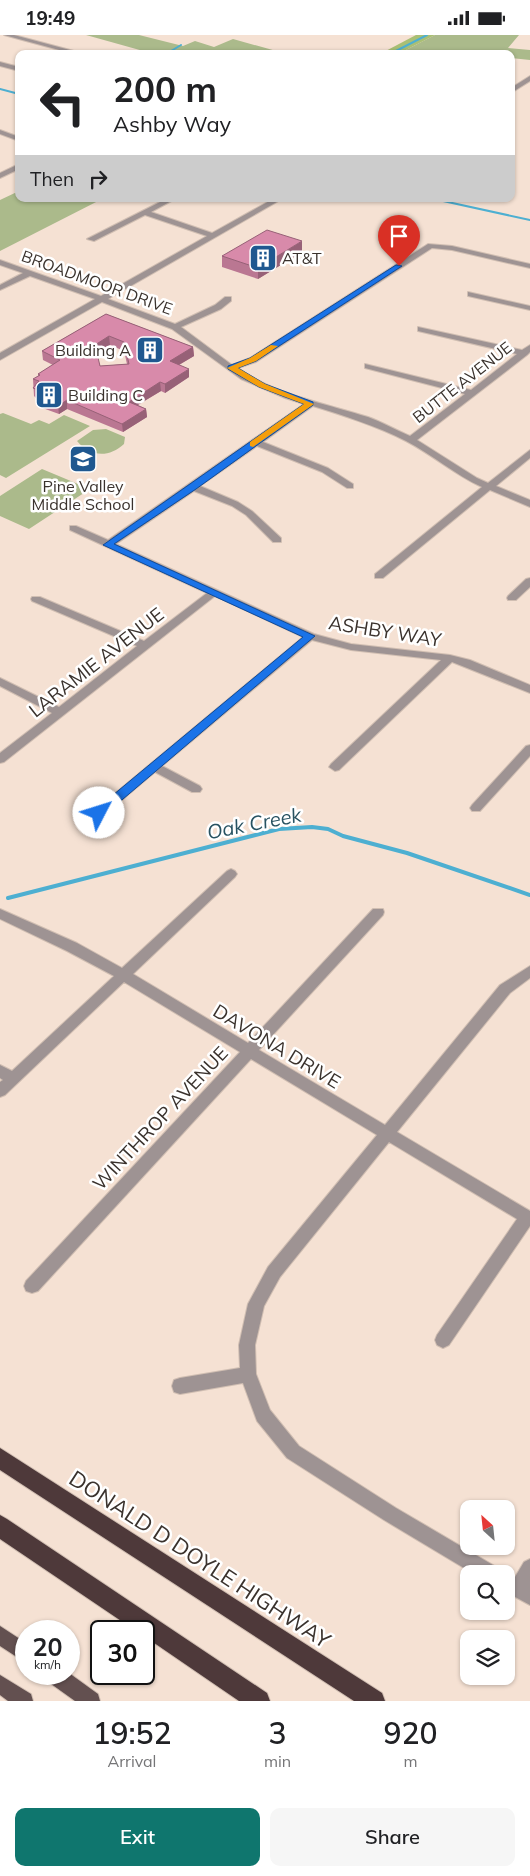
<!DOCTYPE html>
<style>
:root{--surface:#fff;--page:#f6f6f6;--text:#202124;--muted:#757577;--accent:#0f766e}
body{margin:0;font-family:Mulish,sans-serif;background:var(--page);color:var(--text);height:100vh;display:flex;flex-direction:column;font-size:19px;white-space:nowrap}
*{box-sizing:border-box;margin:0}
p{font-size:16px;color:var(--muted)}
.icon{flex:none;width:28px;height:28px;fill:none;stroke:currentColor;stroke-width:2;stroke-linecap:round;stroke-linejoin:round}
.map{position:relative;height:1666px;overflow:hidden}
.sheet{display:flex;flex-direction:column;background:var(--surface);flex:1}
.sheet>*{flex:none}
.banner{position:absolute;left:15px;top:15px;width:500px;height:152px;border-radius:10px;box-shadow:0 1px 4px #0004;background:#fff;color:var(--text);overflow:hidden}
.needle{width:32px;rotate:333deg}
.tools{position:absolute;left:460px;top:1465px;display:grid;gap:10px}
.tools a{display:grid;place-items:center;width:55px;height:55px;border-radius:10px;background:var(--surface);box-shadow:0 1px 4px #0004;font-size:25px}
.speed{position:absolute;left:15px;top:1585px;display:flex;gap:10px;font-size:25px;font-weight:700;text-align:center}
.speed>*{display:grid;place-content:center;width:65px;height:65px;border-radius:50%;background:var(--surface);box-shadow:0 1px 4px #0004;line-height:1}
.speed small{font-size:12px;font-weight:400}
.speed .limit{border:2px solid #111;border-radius:8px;background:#fff;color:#111}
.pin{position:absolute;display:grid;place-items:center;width:42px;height:42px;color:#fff;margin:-51px -21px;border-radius:50% 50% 50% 0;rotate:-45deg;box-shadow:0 0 5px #0007}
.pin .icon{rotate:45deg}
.me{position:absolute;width:55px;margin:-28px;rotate:50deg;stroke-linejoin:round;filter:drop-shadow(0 0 4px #0008)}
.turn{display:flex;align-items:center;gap:18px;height:105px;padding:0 15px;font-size:22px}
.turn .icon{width:65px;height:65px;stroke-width:2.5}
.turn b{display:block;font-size:35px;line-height:42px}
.then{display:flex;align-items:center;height:48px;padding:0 15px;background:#0003;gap:10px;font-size:19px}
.eta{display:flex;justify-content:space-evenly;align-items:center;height:85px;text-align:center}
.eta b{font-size:30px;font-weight:600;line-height:35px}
.cta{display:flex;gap:10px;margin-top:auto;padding:10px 15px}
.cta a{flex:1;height:58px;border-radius:10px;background:var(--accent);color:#fff;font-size:20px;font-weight:600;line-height:58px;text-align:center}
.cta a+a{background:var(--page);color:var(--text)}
.status{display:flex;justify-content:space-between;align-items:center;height:35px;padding:0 25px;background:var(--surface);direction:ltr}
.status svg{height:14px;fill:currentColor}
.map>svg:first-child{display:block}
.green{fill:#abba8b}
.forest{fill:#a9bf74}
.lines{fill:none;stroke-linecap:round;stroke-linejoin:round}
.stream-far1{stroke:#4dafd1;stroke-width:2}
.stream{stroke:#4dafd1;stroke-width:4}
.minor-casing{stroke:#d0beb2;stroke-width:2}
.major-casing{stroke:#d0beb2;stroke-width:2}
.highway-casing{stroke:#d0beb2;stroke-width:2}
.minor{fill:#9e9393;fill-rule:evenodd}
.major{fill:#635050;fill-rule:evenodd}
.highway{fill:#4e393a;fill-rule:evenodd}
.wall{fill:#ba7792;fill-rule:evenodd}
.shaded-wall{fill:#976177}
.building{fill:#d88aaa;stroke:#976177;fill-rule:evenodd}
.route{fill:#1a73e8;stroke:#114b97}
.slow{fill:#f59e0b}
.labels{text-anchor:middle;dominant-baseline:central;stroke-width:5;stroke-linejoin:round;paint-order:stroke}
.far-poi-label{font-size:16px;fill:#3a322d;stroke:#fff;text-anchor:start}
.far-street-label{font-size:16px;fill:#3a322d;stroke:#fff}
.street-label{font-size:19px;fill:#3a322d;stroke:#fff}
.water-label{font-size:20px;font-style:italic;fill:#285261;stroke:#fff}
.near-street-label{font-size:22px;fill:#3a322d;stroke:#fff}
</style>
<div class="status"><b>19:49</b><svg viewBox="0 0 49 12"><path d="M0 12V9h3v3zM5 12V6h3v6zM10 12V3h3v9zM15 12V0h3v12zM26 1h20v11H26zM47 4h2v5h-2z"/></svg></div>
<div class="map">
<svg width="530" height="1666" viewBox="0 0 530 1666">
<rect width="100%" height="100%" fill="#f5e1d3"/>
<!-- green -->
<path class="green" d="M86,0H139L183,11L195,6L214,12L233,4L287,19H154Z
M435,0H519L508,13L530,15V25L511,23V19H398Z
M19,156V164H102L0,216V165Z
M3,378L31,389L39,385L49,389L64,380L90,391L6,443L0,440V379Z
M106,394L125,402L124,409C109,423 90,422 77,406L93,395Z
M42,434L90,454L29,494L0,481V461Z"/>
<!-- forest -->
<path class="forest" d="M416,0H435L398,19H380Z"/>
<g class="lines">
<!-- stream-far1 -->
<path class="stream-far1" d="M181,10L171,16L182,19
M390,19L427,0
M0,54L19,59
M434,164L530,185"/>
<!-- stream -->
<path class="stream" d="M8,863L279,794L312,792L328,794L343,801L407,818L530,860"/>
<!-- minor casing -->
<g class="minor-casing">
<path id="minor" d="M4,0H14L85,19H74Z
M0,27L19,32V36L0,31Z
M530,41V46L511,58V53Z
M0,95L19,102V106L0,99Z
M19,129V134L0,143V138Z
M166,164H175L151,177L212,198L273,164H282L108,264L175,289L215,270L225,262H231V266L221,274L181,292L232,330L250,323L428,209L452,211L530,229V233L452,215L432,213L256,327L238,333C275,360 325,368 368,382C382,387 396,395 410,401L465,359L365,333V329L471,355L517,319L418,296V292L522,315L530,310V317L527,320L417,405L477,443L488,448L530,415V423L496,451L530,465V472L490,455L383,543H375V539L482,452C455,440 433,420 406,406C376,391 345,381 313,371L263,407L328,433L353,449V453H347L322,437L257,411L200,451L238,467L252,476L281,503V507H273L246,480L232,471L194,456L116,509L314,599L351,609L450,620L470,625L530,650V658L452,627L339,735L335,736L329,732L331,729L441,625L351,615L312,605L162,731L200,751L202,754L200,757H192L155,737L103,781L99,782L93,778L95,775L303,602L215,561L4,727L0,728V718L52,678L0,651V643L59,672L137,611L32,566L31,564L32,562H40L144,606L207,558L70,495V491H76L108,505L304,369L285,363L241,344L172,294L102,267L0,325V318L95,264L30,241L0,255V250L23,238L0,230V225L101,261L207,201L145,180L94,206L87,204Z
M468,257L530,271V275L468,261Z
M530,543V552L516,565H508L507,563L508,561L526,544Z
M530,710V721L480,776H472L470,773L472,770L526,711Z
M231,834L235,836L237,839L235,842L133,939L248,1008L373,874H383L384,877L383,880L259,1015L385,1090L500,950L530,931V943L510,958L397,1097L530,1176V1191L449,1310L443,1313L437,1310L435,1305L437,1300L517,1184L389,1107L280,1242L264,1271L255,1310L256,1339L270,1375L299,1411L396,1473L498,1533L501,1539H474L384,1485L287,1423L257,1386L243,1348L180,1359L174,1357L172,1351L174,1345L180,1343L240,1333L239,1310L248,1269L268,1232L377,1100L251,1024L38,1256L32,1258L26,1256L24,1251L26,1246L240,1017L124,947L5,1060L0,1062V1047L3,1045L0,1043V1030L12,1036L114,941L67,916L0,884V874L77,908L122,933L227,836Z
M530,1524V1570L506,1557V1539H504L506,1538L515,1542L524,1527Z"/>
</g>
<!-- major casing -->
<g class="major-casing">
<path id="major" d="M0,1591L26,1608V1628L0,1611Z
M69,1638L98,1659L100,1666H75L47,1646L45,1639Z
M0,1640L31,1659L33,1666H8L0,1660Z"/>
</g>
<!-- highway casing -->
<g class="highway-casing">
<path id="highway" d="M0,1413L382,1658L385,1666H354L0,1435Z
M0,1480L7,1484L267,1658L270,1666H239L144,1601V1596H136L0,1504Z"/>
</g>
<!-- minor -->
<use href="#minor" class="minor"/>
<!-- major -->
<use href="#major" class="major"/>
<!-- highway -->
<use href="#highway" class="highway"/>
</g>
<!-- wall -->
<path class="wall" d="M302,217L258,244L222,232V221Z
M106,279L193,312L194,321L179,330L189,342L165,358L161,356L138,370L146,374L147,382L123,397L67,374L59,379L37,371L36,363L34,361L33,344L38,341V339L53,330L43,325L42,316ZM110,310L124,316L127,329L100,331L96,317Z"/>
<!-- shaded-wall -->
<path class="shaded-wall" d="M302,206V217L258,244V233Z
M109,301L110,310L95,318V310Z
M193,312L194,321L170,335V326Z
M189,334V342L165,358V349Z
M160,347L161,356L129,375V367Z
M67,365V374L59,379L58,371Z
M146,374L147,382L123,397L122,389Z"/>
<!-- building -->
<path class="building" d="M267,195L302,206L258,233L222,221Z
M106,279L193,312L170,326L189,334L165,349L160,347L129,367L146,374L122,389L67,365L58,371L36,362L44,357L33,353L39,346L33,344L40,340L38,339L60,325L42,316ZM109,301L124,307L129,329L100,331L95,310Z"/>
<!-- route -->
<path class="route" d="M396,230L402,231L256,326L238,333L265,349L313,367V370L196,454L114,509L315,601L103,781H95L94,778L95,775L303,602L103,510L304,369L259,352L228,334V331L250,323Z"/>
<!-- slow -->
<path class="slow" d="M271,310L278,311L256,326L238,333L265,349L314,369L253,412L250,411V407L304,369L259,352L227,333L250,323Z"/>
<!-- icons -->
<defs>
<g id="building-square" transform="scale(1.4375)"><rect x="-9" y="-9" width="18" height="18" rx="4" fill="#1f5890" stroke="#fff"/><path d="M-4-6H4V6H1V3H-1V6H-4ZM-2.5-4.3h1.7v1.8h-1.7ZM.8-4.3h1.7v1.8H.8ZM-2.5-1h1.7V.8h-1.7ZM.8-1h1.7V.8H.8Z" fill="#fff"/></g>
<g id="school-square" transform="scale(1.4375)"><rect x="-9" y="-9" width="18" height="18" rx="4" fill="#1f5890" stroke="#fff"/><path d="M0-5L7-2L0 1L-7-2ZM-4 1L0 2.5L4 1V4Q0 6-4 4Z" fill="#fff"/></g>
</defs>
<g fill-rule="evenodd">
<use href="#building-square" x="263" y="223"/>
<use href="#building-square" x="150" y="315"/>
<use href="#building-square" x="49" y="360"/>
<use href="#school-square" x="83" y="424"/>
</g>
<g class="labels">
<!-- far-poi labels -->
<g class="far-poi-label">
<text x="282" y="223">AT&amp;T</text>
<text x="131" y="315" text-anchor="end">Building A</text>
<text x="68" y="360">Building C</text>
<text x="83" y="451" text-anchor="middle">Pine Valley<tspan x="83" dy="18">Middle School</tspan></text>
</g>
<!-- far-street labels -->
<g class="far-street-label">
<text transform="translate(97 247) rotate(20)">BROADMOOR DRIVE</text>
<text transform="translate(462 347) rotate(-38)">BUTTE AVENUE</text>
</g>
<!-- street labels -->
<g class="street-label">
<text transform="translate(385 596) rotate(9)">ASHBY WAY</text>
<text transform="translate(96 627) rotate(-38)">LARAMIE AVENUE</text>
<text transform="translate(277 1011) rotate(31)">DAVONA DRIVE</text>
<text transform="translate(160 1083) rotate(-47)">WINTHROP AVENUE</text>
</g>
<!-- water labels -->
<g class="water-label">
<text transform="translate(254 788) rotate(-11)">Oak Creek</text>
</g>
<!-- near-street labels -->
<g class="near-street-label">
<text transform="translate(200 1524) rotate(33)">DONALD D DOYLE HIGHWAY</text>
</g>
</g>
</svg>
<div class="tools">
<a><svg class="needle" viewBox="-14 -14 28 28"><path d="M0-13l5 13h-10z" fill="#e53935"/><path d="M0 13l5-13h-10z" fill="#757577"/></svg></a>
<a><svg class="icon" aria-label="search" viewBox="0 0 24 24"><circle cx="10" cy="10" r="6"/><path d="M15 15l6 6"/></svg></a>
<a><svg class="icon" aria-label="layers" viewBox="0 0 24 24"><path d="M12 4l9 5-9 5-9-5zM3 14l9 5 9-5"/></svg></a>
</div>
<div class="speed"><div>20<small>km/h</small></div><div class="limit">30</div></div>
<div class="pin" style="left:399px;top:231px;background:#d93025"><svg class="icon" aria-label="arrive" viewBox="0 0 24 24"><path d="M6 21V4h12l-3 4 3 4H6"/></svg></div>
<svg class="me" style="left:99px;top:778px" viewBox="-20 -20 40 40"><circle r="19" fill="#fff"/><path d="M0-13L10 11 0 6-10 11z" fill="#1a73e8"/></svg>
<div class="banner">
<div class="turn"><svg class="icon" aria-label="left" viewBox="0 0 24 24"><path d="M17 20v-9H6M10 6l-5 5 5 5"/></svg><div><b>200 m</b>Ashby Way</div></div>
<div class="then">Then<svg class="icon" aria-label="right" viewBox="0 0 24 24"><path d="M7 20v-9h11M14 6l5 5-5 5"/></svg></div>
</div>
</div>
<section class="sheet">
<div class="eta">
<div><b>19:52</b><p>Arrival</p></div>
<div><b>3</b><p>min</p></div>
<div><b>920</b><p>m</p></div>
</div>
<div class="cta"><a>Exit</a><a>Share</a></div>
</section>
